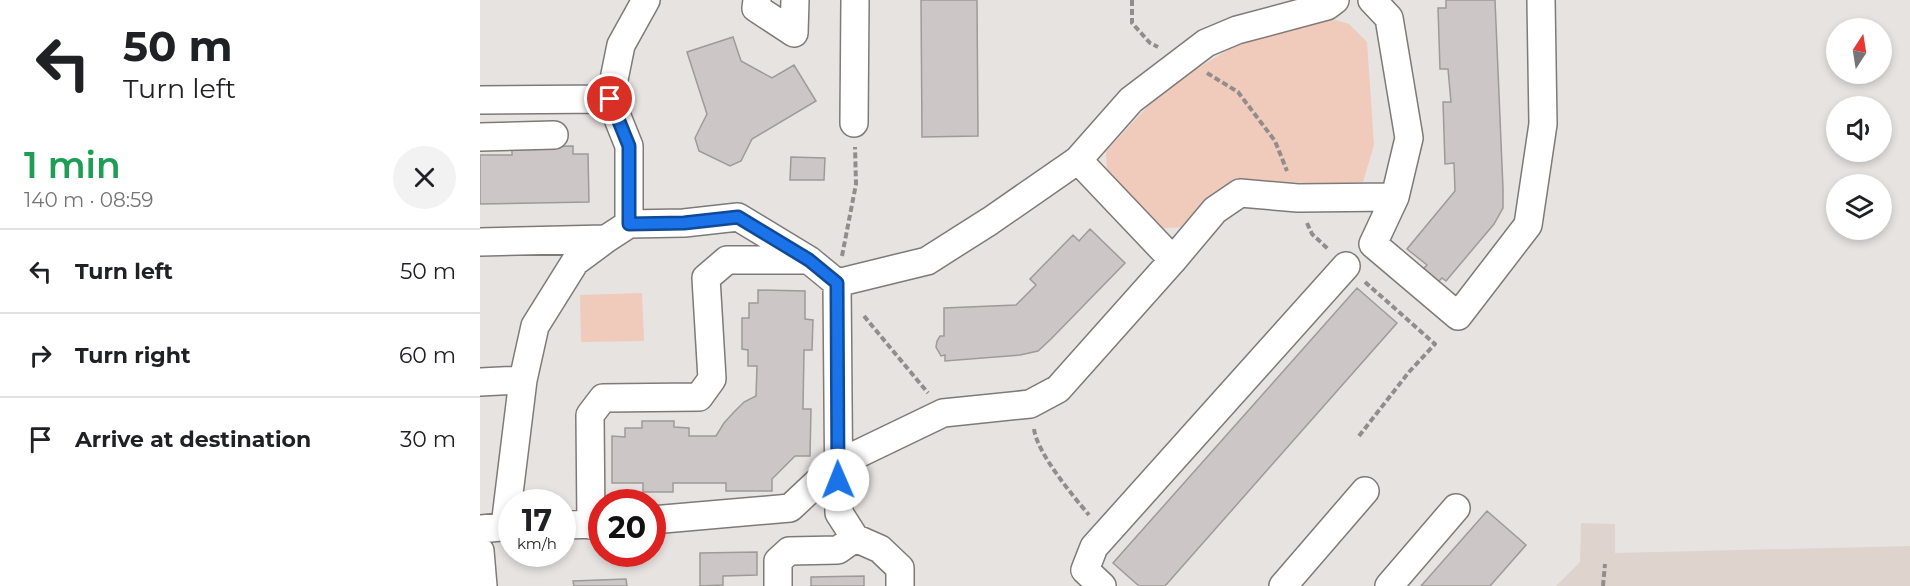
<!DOCTYPE html>
<meta charset="utf-8">
<style>
:root{--surface:#fff;--page:#f2f2f2;--text:#202124;--muted:#757577;--line:#e0e0e0}
body{margin:0;font-family:Montserrat,sans-serif;background:var(--page);color:var(--text);height:100vh;display:flex;flex-direction:column;font-size:22px;white-space:nowrap}
*{box-sizing:border-box;margin:0}
p{font-size:20px;color:var(--muted)}
.icon{flex:none;width:33px;height:33px;fill:none;stroke:currentColor;stroke-width:2;stroke-linecap:round;stroke-linejoin:round}
.map{position:relative;flex:1;overflow:hidden}
.details{display:flex;flex-direction:column;background:var(--surface);width:480px}
.details>*{flex:none}
.top-card{background:#fff;color:var(--text);overflow:hidden}
.needle{width:39px;rotate:12deg}
.fabs{position:absolute;left:1346px;top:18px;display:grid;gap:12px}
.fabs a{display:grid;place-items:center;width:66px;height:66px;border-radius:50%;background:var(--surface);box-shadow:0 3px 9px #0003;font-size:30px}
.speed{position:absolute;left:18px;top:489px;display:flex;gap:12px;font-size:30px;font-weight:700;text-align:center}
.speed>*{display:grid;place-content:center;width:78px;height:78px;border-radius:50%;background:var(--surface);box-shadow:0 3px 9px #0003;line-height:1}
.speed small{font-size:15px;font-weight:400}
.speed .limit{border:9px solid #d22;background:#fff;color:#111}
.pin{position:absolute;display:grid;place-items:center;width:51px;height:51px;color:#fff;margin:-26px;border:3px solid #fff;border-radius:50%;box-shadow:0 2px 6px #0007}
.me{position:absolute;width:66px;margin:-33px;rotate:359deg;stroke-linejoin:round;filter:drop-shadow(0 0 4px #0008)}
.turn{display:flex;align-items:center;gap:21px;height:126px;padding:0 24px;font-size:27px}
.turn .icon{width:78px;height:78px;stroke-width:2.5}
.turn b{display:block;font-size:42px;line-height:51px}
.round{display:grid;place-items:center;flex:none;width:63px;height:63px;border-radius:32px;background:var(--page)}
.overview{display:flex;align-items:center;justify-content:space-between;height:102px;padding:0 24px}
h1{font-size:36px;font-weight:600;line-height:45px;color:#1e9e55}
ul{padding:0;list-style:none}
li{display:flex;align-items:center;gap:18px;height:84px;padding:0 24px;border-top:2px solid var(--line)}
li div{flex:1}
li b{display:block;font-size:22px}
li em{font-style:normal}
main{display:flex;flex:1;min-height:0}
.map>svg:first-child{display:block}
.built{fill:#dfd3ce}
.green{fill:#f0cabb}
.building{fill:#ccc7c6;stroke:#9e9a98;stroke-width:1.5}
.lines{fill:none;stroke-linecap:round;stroke-linejoin:round}
.minor-casing{stroke:#7e7a78;stroke-width:30}
.path{stroke:#918d8c;stroke-width:4;stroke-dasharray:6 3;stroke-linecap:butt}
.minor{stroke:#fff;stroke-width:27}
.route-casing{stroke:#114b97;stroke-width:15}
.route{stroke:#1a73e8;stroke-width:10}
</style>
<main>
<section class="details">
<div class="top-card">
<div class="turn"><svg class="icon" aria-label="left" viewBox="0 0 24 24"><path d="M17 20v-9H6M10 6l-5 5 5 5"/></svg><div><b>50 m</b>Turn left</div></div>
</div>
<div class="overview"><div><h1>1 min</h1><p>140 m · 08:59</p></div><a class="round"><svg class="icon" aria-label="close" viewBox="0 0 24 24"><path d="M6 6l12 12M18 6L6 18"/></svg></a></div>
<ul>
<li><svg class="icon" aria-label="left" viewBox="0 0 24 24"><path d="M17 20v-9H6M10 6l-5 5 5 5"/></svg><div><b>Turn left</b></div><em>50 m</em></li>
<li><svg class="icon" aria-label="right" viewBox="0 0 24 24"><path d="M7 20v-9h11M14 6l5 5-5 5"/></svg><div><b>Turn right</b></div><em>60 m</em></li>
<li><svg class="icon" aria-label="arrive" viewBox="0 0 24 24"><path d="M6 21V4h12l-3 4 3 4H6"/></svg><div><b>Arrive at destination</b></div><em>30 m</em></li>
</ul>
</section>
<div class="map">
<svg width="1430" height="586" viewBox="0 0 1430 586">
<rect width="100%" height="100%" fill="#e7e3e1"/>
<!-- built -->
<path class="built" d="M1101,523L1135,524V553L1430,546V586H1076L1100,562Z"/>
<!-- green -->
<path class="green" d="M846,17L869,24L887,42L894,145L883,182L843,184L795,181L749,189L709,227L683,228L627,173L626,151L685,88L751,48Z
M162,293L164,341L101,342L100,295Z"/>
<!-- building -->
<path class="building" d="M441,0H497L498,136L442,137Z
M966,0H1015L1023,189V208L1014,224L966,281L962,278L959,281L954,280L946,274L944,268L947,265L927,249L975,191L974,163L965,164L963,102H971L968,69H960L958,8H966Z
M253,37L261,61L292,78L314,65L336,101L272,139L261,161L250,166L219,151L215,138L227,114L207,52Z
M93,146V154H108L109,202L0,204V155H32V147Z
M311,157L345,158L344,180H310Z
M610,229L645,263L571,339L558,351L540,355L465,361V355L461,356L456,347L457,341L460,336H464V308L536,305L556,285L550,279L593,235L599,241Z
M877,288L917,323L685,586H659L633,563Z
M278,290L325,291V319L333,320L332,350H324L323,409H331L330,456H315L292,479V491H246V483H193V492H163V483H132V436L145,437V428H162V421H194V427L209,428V436H236L244,423L254,412L264,402L276,396L277,366H268V350L262,349V318H269V303H278Z
M1007,511L1046,545L1010,586H941Z
M277,552V575L243,576V585L220,586V553Z
M384,576V586H331V577Z
M146,579L147,586H94L93,581Z"/>
<g class="lines">
<!-- minor casing -->
<g class="minor-casing">
<path id="minor" d="M277,0L276,8L314,33L315,0
M130,99L141,45L166,0
M0,100L130,99L149,146V224
M374,123L375,0
M0,137L74,135
M598,160L693,260L735,210L760,193L818,198L915,197L929,138L909,18L892,0
M915,197L893,244L978,316L1048,225L1063,124L1061,0
M0,242L126,239
M357,283L447,261L510,221L598,160L651,100L726,43L757,30L847,6L855,0
M0,382L43,380
M172,520L310,508L357,464L463,413L550,404L578,389L693,260
M82,525L122,524
M111,525L110,415L123,398L219,397L232,379L226,278L247,260H329
M25,526L43,380L55,326L95,262L126,239L149,224L204,223L258,217L329,260L357,283L359,513L375,538L400,549L420,568V586
M0,529L32,526
M0,551L3,586
M298,586V561L309,551L358,550L375,538
M622,586L605,570L614,547L866,266
M803,586L885,491
M909,586L976,508"/>
</g>
<!-- path -->
<path class="path" d="M652,0V23L670,43L678,47
M727,73L758,92L795,141L807,171
M827,223L832,234L848,249
M362,256L376,184L375,147
M384,316L448,393
M554,429C557,453 593,496 609,515
M879,436L929,372L955,344L885,282
M1123,586L1125,564"/>
<!-- minor -->
<use href="#minor" class="minor"/>
</g>
<g class="lines">
<!-- route casing -->
<g class="route-casing">
<path id="route" d="M130,99L149,146V224L204,223L258,217L329,260L357,283L358,480"/>
</g>
<!-- route -->
<use href="#route" class="route"/>
</g>
</svg>
<div class="fabs">
<a><svg class="needle" viewBox="-14 -14 28 28"><path d="M0-13l5 13h-10z" fill="#e53935"/><path d="M0 13l5-13h-10z" fill="#757577"/></svg></a>
<a><svg class="icon" aria-label="sound" viewBox="0 0 24 24"><path d="M4 9h4l5-4v14l-5-4H4zM17 9q2 3 0 6"/></svg></a>
<a><svg class="icon" aria-label="layers" viewBox="0 0 24 24"><path d="M12 4l9 5-9 5-9-5zM3 14l9 5 9-5"/></svg></a>
</div>
<div class="speed"><div>17<small>km/h</small></div><div class="limit">20</div></div>
<div class="pin" style="left:130px;top:99px;background:#d93025"><svg class="icon" aria-label="arrive" viewBox="0 0 24 24"><path d="M6 21V4h12l-3 4 3 4H6"/></svg></div>
<svg class="me" style="left:358px;top:480px" viewBox="-20 -20 40 40"><circle r="19" fill="#fff"/><path d="M0-13L10 11 0 6-10 11z" fill="#1a73e8"/></svg>
</div>
</main>
